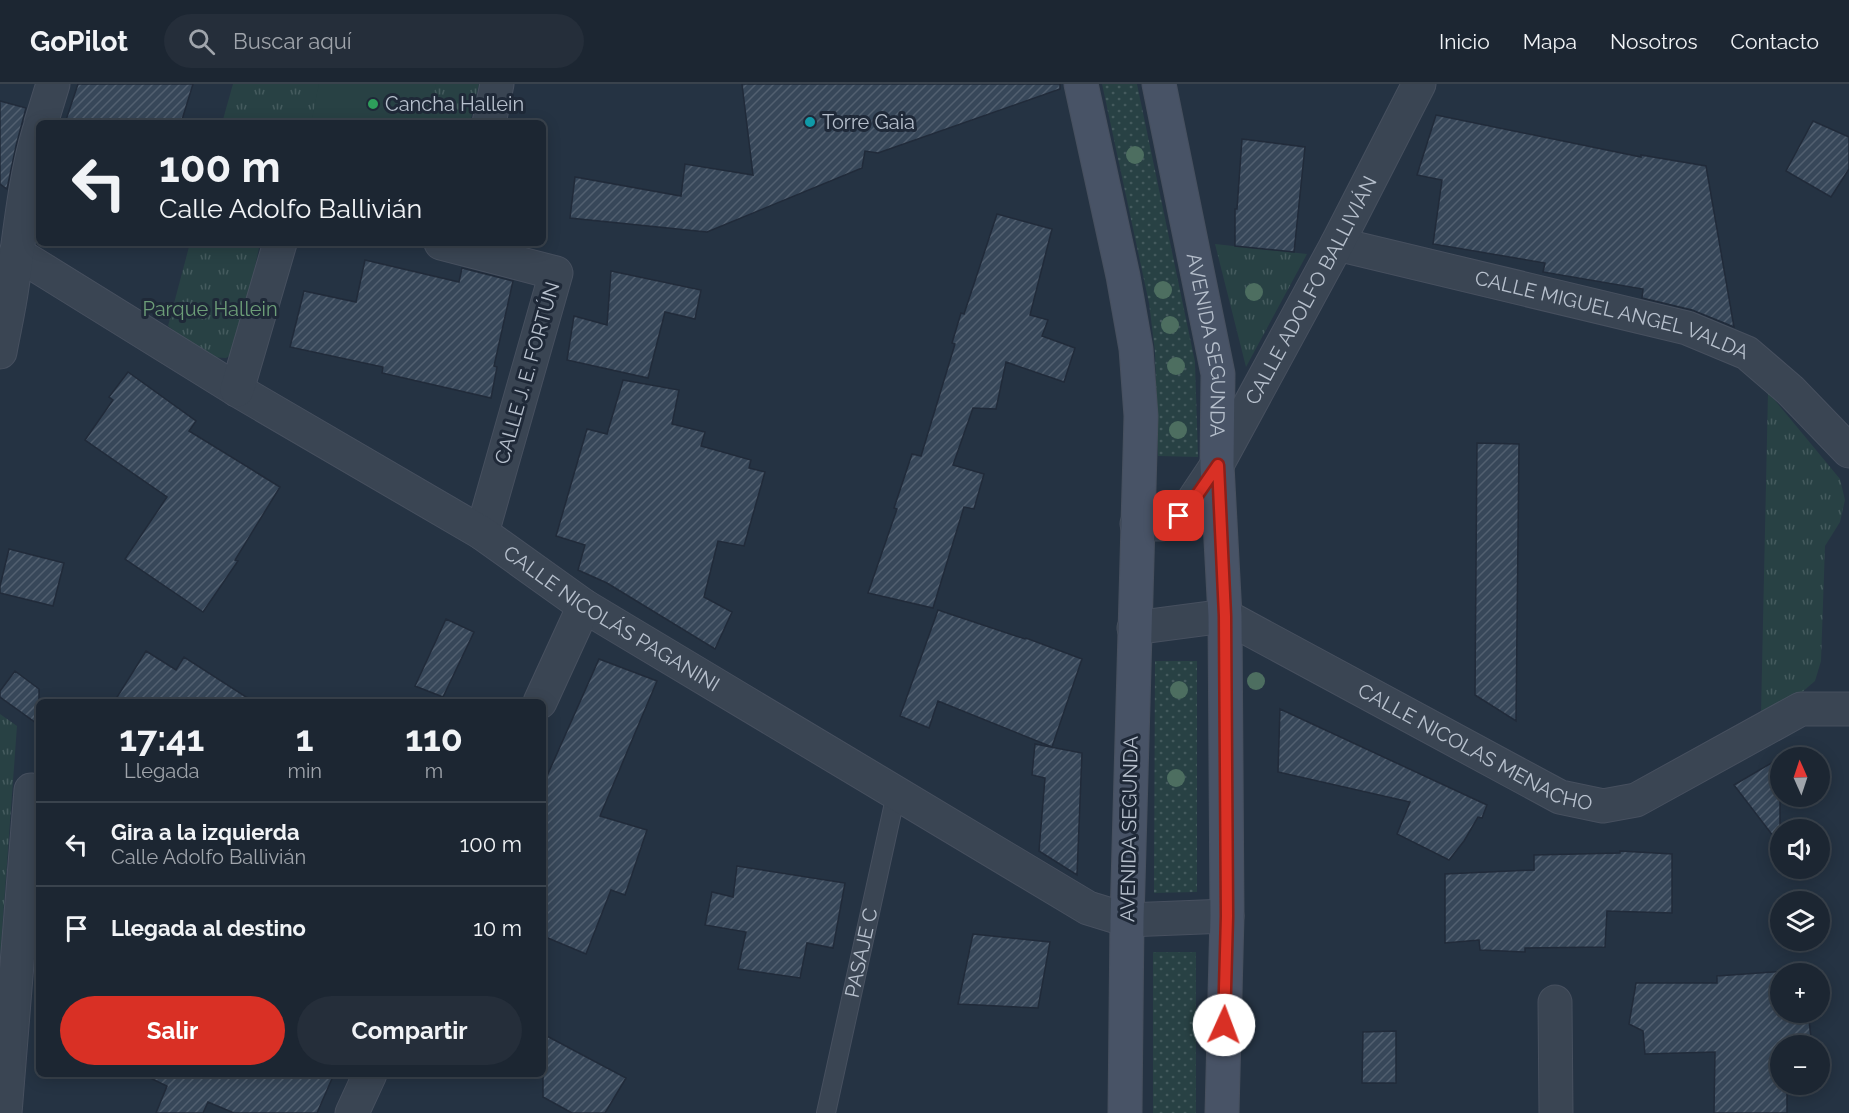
<!DOCTYPE html>
<html lang="es">
<meta charset="utf-8">
<style>
:root{--surface:#1c2632;--page:#252e3a;--text:#f1f3f6;--muted:#a0a5ac;--line:#3a434d;--accent:#d93025}
body{margin:0;font-family:Raleway,sans-serif;background:var(--page);color:var(--text);height:100vh;display:flex;flex-direction:column;font-size:22px;white-space:nowrap}
*{box-sizing:border-box;margin:0}
p{font-size:20px;color:var(--muted)}
.icon{flex:none;width:33px;height:33px;fill:none;stroke:currentColor;stroke-width:2;stroke-linecap:round;stroke-linejoin:round}
.map{position:relative;flex:1;overflow:hidden}
.details{position:absolute;left:36px;top:615px;width:510px;height:378px;display:flex;flex-direction:column;background:var(--surface);border-radius:9px;box-shadow:0 3px 15px #0003,0 0 0 2px var(--line)}
.details>*{flex:none}
.hud{position:absolute;left:36px;top:36px;width:510px;height:126px;border-radius:9px;box-shadow:0 3px 15px #0003,0 0 0 2px var(--line);background:#1c2632;color:var(--text);overflow:hidden}
.needle{width:39px;rotate:357deg}
.fabs{position:absolute;left:1770px;top:663px;display:grid;gap:12px}
.fabs a{display:grid;place-items:center;width:60px;height:60px;border-radius:50%;background:var(--surface);box-shadow:0 3px 15px #0003,0 0 0 2px var(--line);font-size:30px}
.pin{position:absolute;display:grid;place-items:center;width:51px;height:51px;color:#fff;margin:-26px;border-radius:12px;box-shadow:0 3px 9px #0006}
.me{position:absolute;width:66px;margin:-33px;rotate:2deg;stroke-linejoin:round;filter:drop-shadow(0 0 4px #0008)}
.turn{display:flex;align-items:center;gap:21px;height:126px;padding:0 24px;font-size:27px}
.turn .icon{width:78px;height:78px;stroke-width:2.5}
.turn b{display:block;font-size:42px;line-height:51px}
.eta{display:flex;justify-content:space-evenly;align-items:center;height:102px;text-align:center}
.eta b{font-size:36px;font-weight:700;line-height:42px}
.primary-button{display:flex;gap:12px;margin-top:auto;padding:12px 24px}
.primary-button a{flex:1;height:69px;border-radius:36px;background:var(--accent);color:#fff;font-size:24px;font-weight:700;line-height:69px;text-align:center}
.primary-button a+a{background:var(--page);color:var(--text)}
ul{padding:0;list-style:none}
li{display:flex;align-items:center;gap:18px;height:84px;padding:0 24px;border-top:2px solid var(--line)}
li div{flex:1}
li b{display:block;font-size:22px}
li em{font-style:normal}
header{display:flex;align-items:center;gap:36px;box-sizing:border-box;height:84px;padding:0 30px;background:var(--surface);border-bottom:2px solid var(--line)}
header strong{font-size:28px}
nav{display:flex;gap:33px;margin-inline-start:auto;font-size:21px}
.search{width:420px;height:54px;background:var(--page);display:flex;align-items:center;gap:15px;box-sizing:border-box;padding:0 21px;border-radius:33px;color:var(--muted);font-size:22px}
.map>svg:first-child{display:block}
.grass{fill:url(#grass-dots)}
.park{fill:url(#park-tufts)}
.garden{fill:#284144}
.building{fill:url(#building-hatch);stroke:#212b3a;stroke-width:1.5}
.lines{fill:none;stroke-linecap:round;stroke-linejoin:round}
.service-casing{stroke:#47505f;stroke-width:20}
.minor-casing{stroke:#47505f;stroke-width:35}
.secondary-casing{stroke:#47505f;stroke-width:35}
.service{stroke:#3a4553;stroke-width:18}
.minor{stroke:#3a4553;stroke-width:33}
.secondary{stroke:#485366;stroke-width:33}
.tree{fill:#4d6e60}
.route-casing{stroke:#8d1f18;stroke-width:15}
.route{stroke:#d93025;stroke-width:10}
.leisure-dot{fill:#2e9e5b;stroke:#1f2938;stroke-width:2}
.culture-dot{fill:#0f9aa8;stroke:#1f2938;stroke-width:2}
.labels{text-anchor:middle;dominant-baseline:central;stroke-width:6;stroke-linejoin:round;paint-order:stroke}
.poi-label{font-size:20px;fill:#b7c0cd;stroke:#1f2938;text-anchor:start}
.street-label{font-size:20px;fill:#b7c0cd;stroke:#1f2938}
.park-label{font-size:20px;fill:#6d9e78;stroke:#1f2938}
</style>
<header>
<strong>GoPilot</strong>
<div class="search"><svg class="icon" aria-label="search" viewBox="0 0 24 24"><circle cx="10" cy="10" r="6"/><path d="M15 15l6 6"/></svg>Buscar aquí</div>
<nav><a>Inicio</a><a>Mapa</a><a>Nosotros</a><a>Contacto</a></nav>
</header>
<div class="map">
<svg width="1849" height="1029" viewBox="0 0 1849 1029">
<defs>
<pattern id="grass-dots" width="8" height="8" patternUnits="userSpaceOnUse" patternTransform="scale(1.5)"><rect width="8" height="8" fill="#284144"/><path d="M2 2h.1M6 6h.1" fill="none" stroke="#455b5e" stroke-width="1.8" stroke-linecap="round"/></pattern>
<pattern id="park-tufts" width="24" height="20" patternUnits="userSpaceOnUse" patternTransform="scale(1.5)"><rect width="24" height="20" fill="#284144"/><path d="M3 7l-1-3M5 7V3M7 7l1-3M15 17l-1-3M17 17v-4M19 17l1-3" fill="none" stroke="#455b5e"/></pattern>
<pattern id="building-hatch" width="6" height="6" patternUnits="userSpaceOnUse" patternTransform="scale(1.5)"><rect width="6" height="6" fill="#374759"/><path d="M-1 1l2-2M0 6l6-6M5 7l2-2" fill="none" stroke="#526070"/></pattern>
</defs>
<rect width="100%" height="100%" fill="#253343"/>
<!-- grass -->
<path class="grass" d="M1102,0H1137L1195,278L1198,373L1158,372L1155,268L1149,219Z
M1155,577H1197V808L1154,809Z
M1153,868H1196V1029H1153Z"/>
<!-- park -->
<path class="park" d="M233,0H479L470,39H222Z
M190,159H260L237,267L226,274L209,273L168,242Z
M1215,160L1307,170L1246,283Z
M1768,308L1840,395L1845,416L1840,438L1825,462L1821,577L1815,597L1794,615L1761,630Z
M0,630L17,642L0,875Z"/>
<!-- garden -->
<path class="garden" d="M319,0H436L427,39H311Z"/>
<!-- building -->
<path class="building" d="M78,0H193L181,39H65Z
M742,0H1060V5L878,69L865,67L862,84L707,148L570,134L575,93L681,112L685,80L753,91Z
M0,17L26,24L16,62L7,105L0,100Z
M1436,31L1641,73V71L1706,82L1734,243L1692,226L1642,214L1643,205L1543,188L1545,179L1433,160L1442,96L1417,91Z
M1813,37L1849,53V85L1831,113L1786,87Z
M1242,55L1305,63L1294,168L1235,162V125H1237Z
M997,130L1052,145L1030,231L1048,236L1042,252L1075,264L1064,298L1006,278L996,325L973,324L953,381L984,390L974,425L964,423L933,524L868,509L897,425L894,424L912,370L921,372L955,260L952,259L961,229L964,230Z
M365,176L459,198L462,184L513,197L494,282L497,283L491,314L382,289L383,283L290,263L304,207L356,218Z
M611,187L701,206L695,235L665,228L648,294L567,276L574,232L607,241Z
M128,288L196,337L189,347L280,403L235,476L238,477L203,528L125,475L167,413L85,356L113,316L109,313Z
M623,296L679,306L672,340L705,348L701,362L751,376L749,384L765,388L744,462L718,457L704,513L732,528L715,565L607,499L578,486L585,461L556,452L587,345L607,350Z
M1477,359L1519,360L1516,637L1475,611Z
M9,465L64,479L53,522L0,509V502Z
M938,526L1025,555L1026,554L1082,575L1052,663L938,617L929,644L900,632Z
M446,535L474,548L443,613L415,602Z
M146,567L176,586L184,573L254,618H114Z
M599,575L657,597L600,732L647,746L625,811L611,806L586,870L543,852V701Z
M15,587L39,605V641L0,613V607Z
M1280,625L1487,721L1482,734L1478,733L1464,757L1449,776L1397,750L1410,718L1278,688Z
M1035,660L1082,669L1077,791L1039,767L1045,694L1032,691Z
M1780,674V761L1734,701Z
M1620,767L1672,770V829L1607,827L1605,863L1525,864V868L1480,866L1479,856L1445,859V790L1534,786V771L1620,769Z
M737,782L845,799L833,864L807,859L800,894L738,885L746,848L705,841L712,808L733,813Z
M973,850L1050,858L1038,924L958,920Z
M1803,886V890H1780V928H1808L1812,962H1780V1000H1787V1029H1714L1715,968L1645,970L1643,947L1629,940L1636,899H1717V892Z
M1396,947V999H1362L1363,948Z
M543,950L626,994L605,1029H572L543,1013Z
M142,990H334L317,1029H234L208,1018L203,1029H156L167,1002Z"/>
<g class="lines">
<!-- service casing -->
<g class="service-casing">
<g id="service">
<path id="s1" d="M826,1029L896,710"/>
</g>
</g>
<!-- minor casing -->
<g class="minor-casing">
<g id="minor">
<path d="M41,39L53,0"/>
<path d="M489,39L497,0"/>
<path d="M441,159L556,189L482,449"/>
<path id="s2" d="M1337,160L1687,244L1747,269L1790,306L1849,367"/>
<path id="s3" d="M16,169L237,306L482,449L584,522L1088,824L1127,836L1227,832"/>
<path d="M0,268C4,246 9,225 12,203C20,151 24,98 39,47"/>
<path d="M237,306L280,159"/>
<path id="s4" d="M1137,440H1161L1179,432L1191,420L1217,381L1337,160L1419,0"/>
<path id="s5" d="M1134,544L1225,532L1560,713L1603,722L1636,716L1801,625H1849"/>
<path d="M540,618L584,522"/>
<path d="M1555,918L1556,1029"/>
<path d="M5,1029L31,706"/>
<path d="M352,1029L370,990"/>
</g>
</g>
<!-- secondary casing -->
<g class="secondary-casing">
<g id="secondary">
<path d="M1081,0L1123,192L1136,265L1141,332L1127,836L1125,1029"/>
<path id="s6" d="M1159,0L1218,290L1217,381L1225,532L1227,832L1222,1029"/>
</g>
</g>
<!-- service -->
<use href="#service" class="service"/>
<!-- minor -->
<use href="#minor" class="minor"/>
<!-- secondary -->
<use href="#secondary" class="secondary"/>
</g>
<!-- trees -->
<g class="tree">
<circle cx="1135" cy="71" r="9"/>
<circle cx="1163" cy="206" r="9"/>
<circle cx="1254" cy="208" r="9"/>
<circle cx="1170" cy="241" r="9"/>
<circle cx="1176" cy="282" r="9"/>
<circle cx="1178" cy="346" r="9"/>
<circle cx="1256" cy="597" r="9"/>
<circle cx="1179" cy="606" r="9"/>
<circle cx="1176" cy="694" r="9"/>
</g>
<g class="lines">
<!-- route casing -->
<g class="route-casing">
<path id="route" d="M1179,432L1191,420L1218,381L1225,532L1227,832L1224,941"/>
</g>
<!-- route -->
<use href="#route" class="route"/>
</g>
<!-- markers -->
<circle class="leisure-dot" cx="373" cy="20" r="6"/>
<circle class="culture-dot" cx="810" cy="38" r="6"/>
<g class="labels">
<!-- poi labels -->
<g class="poi-label">
<text x="385" y="20">Cancha Hallein</text>
<text x="822" y="38">Torre Gaia</text>
</g>
<!-- street labels -->
<g class="street-label">
<text stroke="none"><textPath href="#s4" startOffset="306">CALLE ADOLFO BALLIVIÁN</textPath></text>
<text stroke="none"><textPath href="#s2" startOffset="284">CALLE MIGUEL ANGEL VALDA</textPath></text>
<text stroke="none"><textPath href="#s6" startOffset="266">AVENIDA SEGUNDA</textPath></text>
<text transform="translate(527 289) rotate(-74)">CALLE J. E. FORTÚN</text>
<text stroke="none"><textPath href="#s3" startOffset="699">CALLE NICOLÁS PAGANINI</textPath></text>
<text stroke="none"><textPath href="#s5" startOffset="375">CALLE NICOLAS MENACHO</textPath></text>
<text transform="translate(1129 745) rotate(-89)">AVENIDA SEGUNDA</text>
<text stroke="none"><textPath href="#s1" startOffset="164">PASAJE C</textPath></text>
</g>
<!-- park labels -->
<g class="park-label">
<text x="210" y="225">Parque Hallein</text>
</g>
</g>
</svg>
<div class="fabs">
<a><svg class="needle" viewBox="-14 -14 28 28"><path d="M0-13l5 13h-10z" fill="#e53935"/><path d="M0 13l5-13h-10z" fill="#a0a5ac"/></svg></a>
<a><svg class="icon" aria-label="sound" viewBox="0 0 24 24"><path d="M4 9h4l5-4v14l-5-4H4zM17 9q2 3 0 6"/></svg></a>
<a><svg class="icon" aria-label="layers" viewBox="0 0 24 24"><path d="M12 4l9 5-9 5-9-5zM3 14l9 5 9-5"/></svg></a>
<a>+</a>
<a>−</a>
</div>
<div class="pin" style="left:1179px;top:432px;background:#d93025"><svg class="icon" aria-label="arrive" viewBox="0 0 24 24"><path d="M6 21V4h12l-3 4 3 4H6"/></svg></div>
<svg class="me" style="left:1224px;top:941px" viewBox="-20 -20 40 40"><circle r="19" fill="#fff"/><path d="M0-13L10 11 0 6-10 11z" fill="#d93025"/></svg>
<div class="hud">
<div class="turn"><svg class="icon" aria-label="left" viewBox="0 0 24 24"><path d="M17 20v-9H6M10 6l-5 5 5 5"/></svg><div><b>100 m</b>Calle Adolfo Ballivián</div></div>
</div>
<section class="details">
<div class="eta">
<div><b>17:41</b><p>Llegada</p></div>
<div><b>1</b><p>min</p></div>
<div><b>110</b><p>m</p></div>
</div>
<ul>
<li><svg class="icon" aria-label="left" viewBox="0 0 24 24"><path d="M17 20v-9H6M10 6l-5 5 5 5"/></svg><div><b>Gira a la izquierda</b><p>Calle Adolfo Ballivián</p></div><em>100 m</em></li>
<li><svg class="icon" aria-label="arrive" viewBox="0 0 24 24"><path d="M6 21V4h12l-3 4 3 4H6"/></svg><div><b>Llegada al destino</b></div><em>10 m</em></li>
</ul>
<div class="primary-button"><a>Salir</a><a>Compartir</a></div>
</section>
</div>
